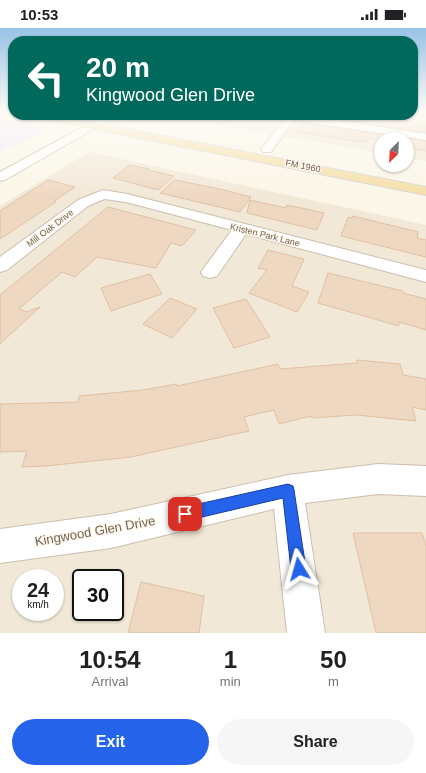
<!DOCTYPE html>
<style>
:root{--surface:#fff;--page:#f6f6f6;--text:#202124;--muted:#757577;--accent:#2563eb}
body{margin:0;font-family:Arial,sans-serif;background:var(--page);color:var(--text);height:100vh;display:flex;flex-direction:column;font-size:15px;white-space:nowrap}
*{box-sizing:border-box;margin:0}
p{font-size:13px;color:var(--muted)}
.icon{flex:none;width:22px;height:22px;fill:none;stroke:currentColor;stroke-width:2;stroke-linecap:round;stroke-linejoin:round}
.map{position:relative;height:605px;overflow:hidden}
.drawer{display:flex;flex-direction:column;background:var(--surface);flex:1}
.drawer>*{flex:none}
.hud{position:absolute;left:8px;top:8px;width:410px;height:84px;border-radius:16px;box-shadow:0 1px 3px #0004;background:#00695c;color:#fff;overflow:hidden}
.needle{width:26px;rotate:204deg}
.controls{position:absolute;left:374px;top:104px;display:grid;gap:8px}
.controls a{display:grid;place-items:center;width:40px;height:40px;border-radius:50%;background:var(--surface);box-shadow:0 1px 3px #0004;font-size:20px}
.speed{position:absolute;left:12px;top:541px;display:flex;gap:8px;font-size:20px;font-weight:700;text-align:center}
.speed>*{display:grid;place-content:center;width:52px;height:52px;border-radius:50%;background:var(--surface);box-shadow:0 1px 3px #0004;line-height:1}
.speed small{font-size:10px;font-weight:400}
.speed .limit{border:2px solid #111;border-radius:6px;background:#fff;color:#111}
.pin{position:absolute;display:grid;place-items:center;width:34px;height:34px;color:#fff;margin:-17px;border-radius:8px;box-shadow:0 2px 6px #0006}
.me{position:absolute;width:44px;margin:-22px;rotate:352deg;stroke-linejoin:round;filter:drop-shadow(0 0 3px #0008)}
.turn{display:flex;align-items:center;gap:14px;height:84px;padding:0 12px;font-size:18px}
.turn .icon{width:52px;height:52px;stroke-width:2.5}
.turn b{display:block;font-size:28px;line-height:34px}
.eta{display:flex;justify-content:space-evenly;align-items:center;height:68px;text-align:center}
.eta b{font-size:24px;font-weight:800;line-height:28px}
.action{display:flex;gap:8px;margin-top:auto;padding:8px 12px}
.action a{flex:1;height:46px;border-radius:24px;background:var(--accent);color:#fff;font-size:16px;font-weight:800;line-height:46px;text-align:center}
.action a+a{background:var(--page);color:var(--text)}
.status{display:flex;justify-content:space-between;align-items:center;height:28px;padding:0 20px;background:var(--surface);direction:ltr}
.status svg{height:11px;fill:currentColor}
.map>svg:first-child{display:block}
.residential{fill:#f2e8d7;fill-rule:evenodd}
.education{fill:#f3e5f8}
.building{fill:#efd8c2;stroke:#e0c0a3}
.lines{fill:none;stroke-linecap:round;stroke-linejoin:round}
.minor-casing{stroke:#ccbeaf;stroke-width:2}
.major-casing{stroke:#dbd5d1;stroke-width:2}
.minor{fill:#fff;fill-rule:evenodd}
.major{fill:#f5dfa6;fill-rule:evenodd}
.route{fill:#2563eb;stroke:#184099}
.labels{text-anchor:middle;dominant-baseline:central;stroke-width:3;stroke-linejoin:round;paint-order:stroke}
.far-street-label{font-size:9px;fill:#745f4e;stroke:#fef9ef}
.near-street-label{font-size:13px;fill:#745f4e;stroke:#fef9ef}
</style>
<div class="status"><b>10:53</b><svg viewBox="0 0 49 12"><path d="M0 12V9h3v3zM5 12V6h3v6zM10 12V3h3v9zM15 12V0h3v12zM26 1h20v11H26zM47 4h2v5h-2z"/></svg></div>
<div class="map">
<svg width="426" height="605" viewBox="0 0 426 605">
<rect width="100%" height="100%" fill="#fbf6e8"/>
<!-- residential -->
<path class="residential" d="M413,85H426V133L407,130V111H381V125L158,87H413Z
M89,124L426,197V605H0V178ZM21,550H55V584H21ZM81,550H115V584H81Z"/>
<!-- education -->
<path class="education" d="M0,90L47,99L43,103L0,124Z"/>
<!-- building -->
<path class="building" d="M310,87H371L426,95V104Z
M303,95L426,113V123L407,120L409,111H368L367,114H360L296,104Z
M130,137L149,141L148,142L174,148L158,162L113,150Z
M48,152L75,159L54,173L56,174L0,211V183Z
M175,152L224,162L251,169L240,184L160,165Z
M250,172L286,180L287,177L324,185L317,202L247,185Z
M108,179L196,202L182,218L171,215L156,240L97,229L75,249L62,244L19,281L26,284L40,279L0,316V267Z
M353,188L418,204L417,210L426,212V229L341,208L348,189L352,190Z
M268,222L304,231L292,258L309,264L297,284L249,265L267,242L258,240Z
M328,245L403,263V265L426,271V302L399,294V298L318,275Z
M150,246L162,266L111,283L101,260Z
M170,270L197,281L172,310L143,296Z
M246,271L270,309L234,320L213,280Z
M357,332L400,336L403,347L426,351V382L412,379L416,393L356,387L312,390L311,388L279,396L274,382L244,389L249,403L131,429L46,438L22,439L27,423L0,424V376L78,374L79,368L143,362L176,356L177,358L278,336L280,341L357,335Z
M353,505H422L426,518V605H376Z
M141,554L204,568L199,605H128Z"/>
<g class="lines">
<!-- minor casing -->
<g class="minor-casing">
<path id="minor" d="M105,87H118L5,152L0,153V144Z
M275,87H300L426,106V112L294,92L271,124H263L261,121L285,91L276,89Z
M103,162L127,166L426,242V254L246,206L217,248L210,250L203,248L201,244L232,202L126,174L104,171L88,178L7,242L0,244V229L78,172Z
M378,436L426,438V468L378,466L305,475L325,605H287L274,481L111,520L0,535V501L111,486L288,447Z"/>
</g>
<!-- major casing -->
<g class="major-casing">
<path id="major" d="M33,87H54L426,159V167L38,90Z"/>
</g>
<!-- minor -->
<use href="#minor" class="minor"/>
<!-- major -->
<use href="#major" class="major"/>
</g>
<!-- sky -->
<linearGradient id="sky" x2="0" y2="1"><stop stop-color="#97c3e6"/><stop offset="0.5" stop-color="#fdfbf5"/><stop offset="1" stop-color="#fdfbf5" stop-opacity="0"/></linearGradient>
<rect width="426" height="169" fill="url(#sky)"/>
<!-- route -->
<path class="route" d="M288,456L293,458L294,462L306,541L304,546L299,548L293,546L291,541L283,470L185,493L180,491L178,486L180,481L185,479Z"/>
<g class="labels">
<!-- far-street labels -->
<g class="far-street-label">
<text transform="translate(303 138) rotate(11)">FM 1960</text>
<text transform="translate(50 200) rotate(-37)">Mill Oak Drive</text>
<text transform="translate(265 207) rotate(14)">Kristen Park Lane</text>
</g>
<!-- near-street labels -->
<g class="near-street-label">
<text transform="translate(95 503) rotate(-10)">Kingwood Glen Drive</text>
</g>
</g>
</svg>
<div class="controls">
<a><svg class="needle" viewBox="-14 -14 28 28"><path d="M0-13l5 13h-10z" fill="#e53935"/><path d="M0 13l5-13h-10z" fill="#757577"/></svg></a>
</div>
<div class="speed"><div>24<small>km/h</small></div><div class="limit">30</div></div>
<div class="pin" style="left:185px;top:486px;background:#d93025"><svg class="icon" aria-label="arrive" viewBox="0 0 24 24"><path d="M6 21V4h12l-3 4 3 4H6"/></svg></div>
<svg class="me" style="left:299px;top:541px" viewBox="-20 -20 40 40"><path d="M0-17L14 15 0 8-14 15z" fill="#2563eb" stroke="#fff" stroke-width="4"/></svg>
<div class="hud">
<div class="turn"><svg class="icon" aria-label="left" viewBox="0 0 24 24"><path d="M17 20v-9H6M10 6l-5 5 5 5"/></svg><div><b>20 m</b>Kingwood Glen Drive</div></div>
</div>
</div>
<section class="drawer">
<div class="eta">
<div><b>10:54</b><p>Arrival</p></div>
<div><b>1</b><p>min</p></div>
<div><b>50</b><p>m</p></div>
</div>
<div class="action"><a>Exit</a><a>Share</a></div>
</section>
